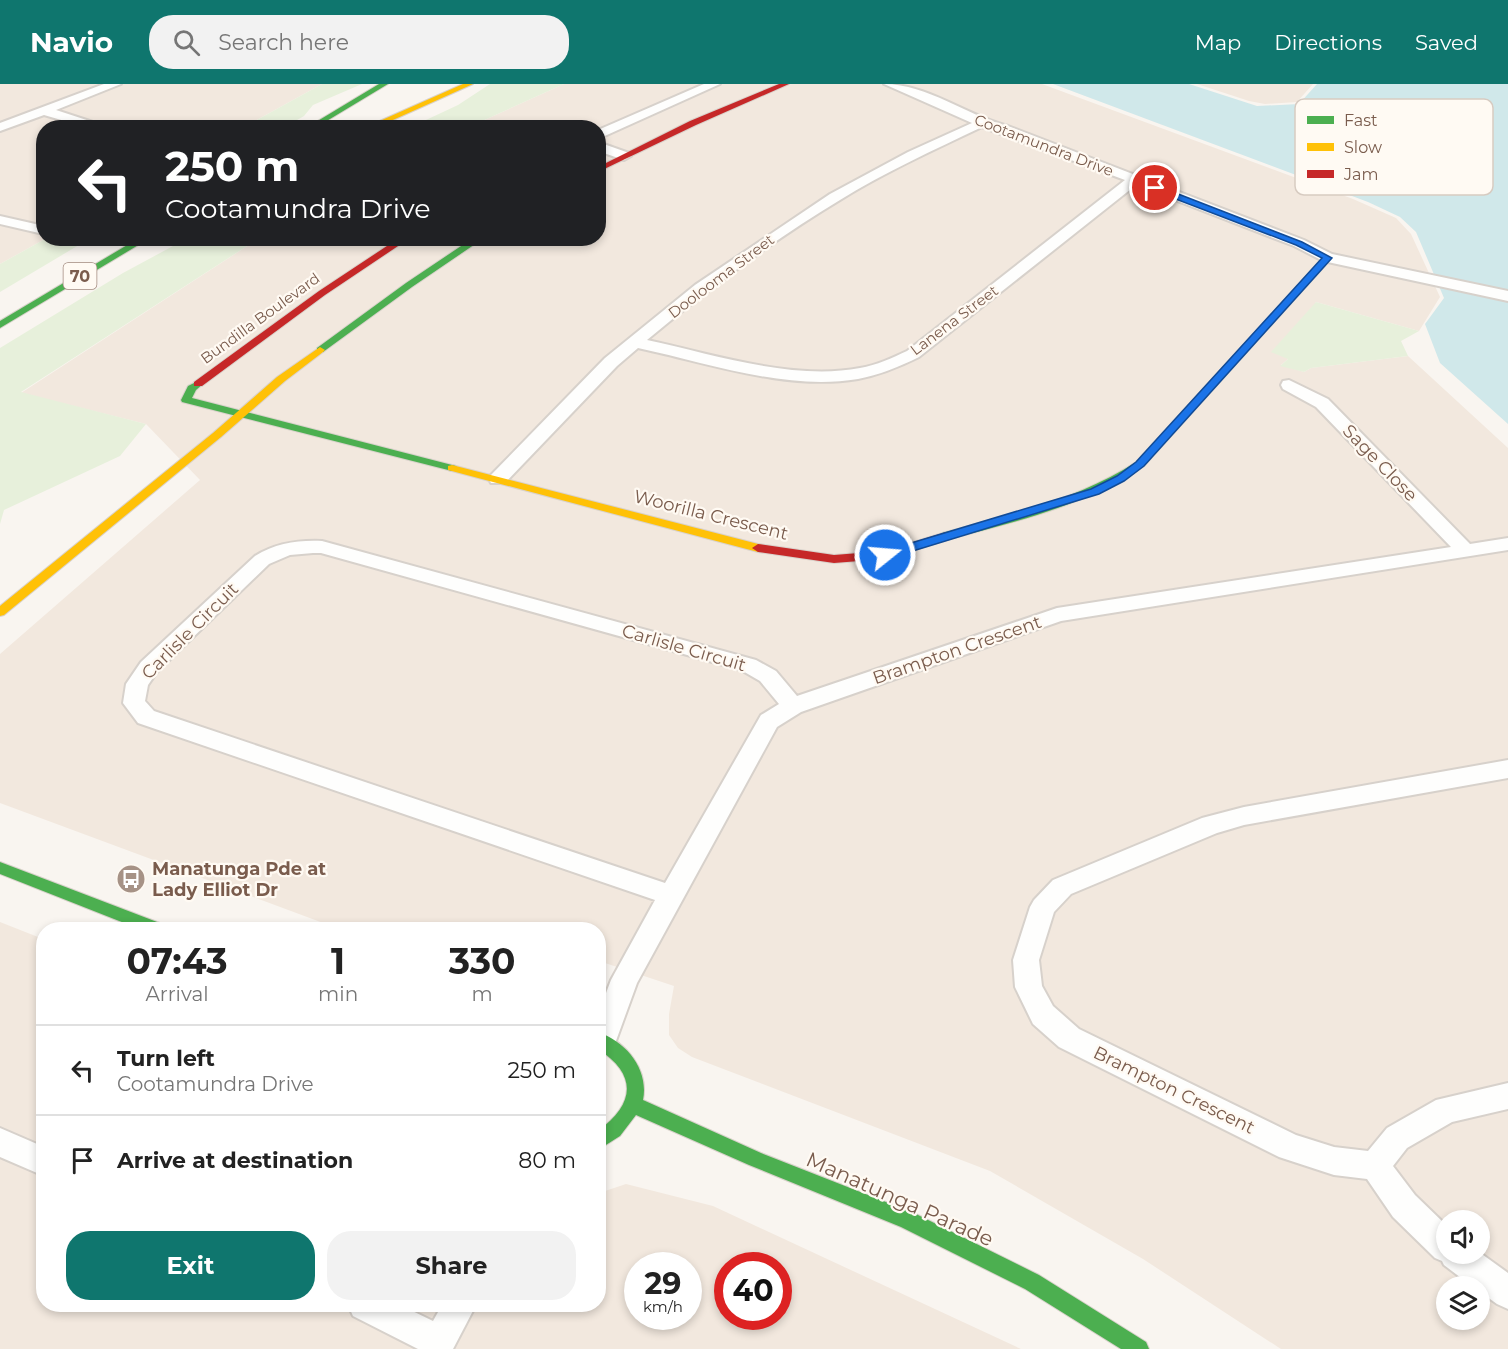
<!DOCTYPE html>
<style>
:root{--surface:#fff;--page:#f2f2f2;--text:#222;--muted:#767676;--line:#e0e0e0;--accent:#0f766e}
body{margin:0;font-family:Montserrat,sans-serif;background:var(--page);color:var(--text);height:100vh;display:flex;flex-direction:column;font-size:22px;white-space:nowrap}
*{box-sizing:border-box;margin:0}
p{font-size:20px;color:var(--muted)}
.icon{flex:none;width:33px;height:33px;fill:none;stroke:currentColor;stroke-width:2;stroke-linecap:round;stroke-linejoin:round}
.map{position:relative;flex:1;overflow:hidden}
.sheet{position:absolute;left:36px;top:838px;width:570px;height:390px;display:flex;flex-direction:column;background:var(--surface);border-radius:24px;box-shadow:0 3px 9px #0003}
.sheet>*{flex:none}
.banner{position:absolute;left:36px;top:36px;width:570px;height:126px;border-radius:24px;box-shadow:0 3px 9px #0003;background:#202124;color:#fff;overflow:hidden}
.tools{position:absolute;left:1436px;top:1126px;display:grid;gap:12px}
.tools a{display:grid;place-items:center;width:54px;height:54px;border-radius:50%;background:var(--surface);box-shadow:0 3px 9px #0003;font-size:30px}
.speed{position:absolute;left:624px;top:1168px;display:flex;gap:12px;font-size:30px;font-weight:700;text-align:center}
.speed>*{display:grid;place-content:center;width:78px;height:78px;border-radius:50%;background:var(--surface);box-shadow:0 3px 9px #0003;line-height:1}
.speed small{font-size:15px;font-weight:400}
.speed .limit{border:9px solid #d22;background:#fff;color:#111}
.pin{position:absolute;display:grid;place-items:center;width:51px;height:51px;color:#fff;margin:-26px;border:3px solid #fff;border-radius:50%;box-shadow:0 2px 6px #0007}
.me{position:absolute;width:66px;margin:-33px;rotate:73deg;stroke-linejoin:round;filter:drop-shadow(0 0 4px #0008)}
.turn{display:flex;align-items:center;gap:21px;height:126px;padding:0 30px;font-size:27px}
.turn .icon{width:78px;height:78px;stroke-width:2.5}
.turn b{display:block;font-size:42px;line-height:51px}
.eta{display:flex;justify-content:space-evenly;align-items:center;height:102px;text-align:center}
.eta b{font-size:36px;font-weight:700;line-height:42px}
.primary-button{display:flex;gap:12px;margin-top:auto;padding:12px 30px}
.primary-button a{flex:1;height:69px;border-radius:24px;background:var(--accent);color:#fff;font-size:24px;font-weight:700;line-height:69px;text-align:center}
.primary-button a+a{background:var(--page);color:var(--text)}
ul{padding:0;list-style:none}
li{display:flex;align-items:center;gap:18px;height:90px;padding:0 30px;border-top:2px solid var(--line)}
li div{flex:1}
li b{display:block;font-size:22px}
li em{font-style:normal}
header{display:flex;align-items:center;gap:36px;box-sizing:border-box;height:84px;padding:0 30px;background:var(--accent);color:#fff}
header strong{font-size:28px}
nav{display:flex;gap:33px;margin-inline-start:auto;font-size:21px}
.search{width:420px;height:54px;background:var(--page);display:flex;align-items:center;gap:15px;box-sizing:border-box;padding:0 21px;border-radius:24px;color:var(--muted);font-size:22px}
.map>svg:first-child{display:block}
.residential{fill:#f2e8de;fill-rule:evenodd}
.green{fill:#e7f0db}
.water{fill:#d0e8ea}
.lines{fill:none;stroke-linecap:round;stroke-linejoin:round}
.street-casing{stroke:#d7d1cb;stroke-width:4}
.fast-casing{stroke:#d9d2cb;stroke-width:2}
.slow-casing{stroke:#d9d2cb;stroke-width:2}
.jam-casing{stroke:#d9d2cb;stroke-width:2}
.street{fill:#fefefd;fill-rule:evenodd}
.fast{fill:#4caf50;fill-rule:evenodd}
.slow{fill:#ffc107;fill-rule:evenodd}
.jam{fill:#c62828;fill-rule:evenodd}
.route{fill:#1a73e8;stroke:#114b97;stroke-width:1.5}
.labels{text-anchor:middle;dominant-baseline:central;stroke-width:4.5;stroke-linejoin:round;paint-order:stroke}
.far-street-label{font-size:15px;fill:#7a5c4d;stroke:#fffaf3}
.shield{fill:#fffaf3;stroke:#a28b7f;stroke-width:1.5}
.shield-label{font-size:16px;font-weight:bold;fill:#7a5c4d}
.street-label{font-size:18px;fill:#7a5c4d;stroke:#fffaf3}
.poi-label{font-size:18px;font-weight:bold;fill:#7a5c4d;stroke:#fffaf3;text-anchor:start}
.near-street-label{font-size:21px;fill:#7a5c4d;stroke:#fffaf3}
.key{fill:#fffaf3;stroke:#d7cbc1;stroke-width:1.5}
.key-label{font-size:16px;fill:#7a5c4d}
</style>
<header>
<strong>Navio</strong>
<div class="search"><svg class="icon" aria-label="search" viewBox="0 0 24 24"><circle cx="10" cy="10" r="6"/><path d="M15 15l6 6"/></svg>Search here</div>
<nav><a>Map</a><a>Directions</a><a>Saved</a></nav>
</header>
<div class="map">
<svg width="1508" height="1265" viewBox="0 0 1508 1265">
<rect width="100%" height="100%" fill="#f9f5f0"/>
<!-- residential -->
<path class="residential" d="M0,0H322L244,43L44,44V154L45,155L0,180Z
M564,0H1042L1353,115L1396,134L1411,150L1440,213L1419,247L1316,218L1288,275L1281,281L1304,288L1311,284L1408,272L1508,364V1265H1281L1143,1175L990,1087L692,973L678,964L669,951V930L674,902L599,877L598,846H342L0,719V570L200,396L146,340L21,309L258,155L598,154V44L469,43ZM1446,1137H1479V1170H1446ZM1446,1203H1479V1236H1446Z
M1197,0H1313L1297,18L1265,20L1249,17Z
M0,838L43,855L44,1221H598L599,1109L626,1100L713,1122L1021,1265H0ZM638,1182H688V1233H638ZM728,1182H778V1233H728Z"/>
<!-- green -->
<path class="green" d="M322,0H362L313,21L304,32L285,43H244Z
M490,0H564L469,43H411L458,21Z
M45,155H89L0,208V180Z
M186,155H258L21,308L146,340L120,372L4,426L0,440V264L123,189Z
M1316,218L1419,247L1401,257L1408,272L1311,284L1304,288L1280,282L1288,275L1271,268Z"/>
<!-- water -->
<path class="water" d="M1053,0H1189L1257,22L1299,20L1317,0H1508V340L1440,279L1425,240L1444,214L1416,148L1400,133L1368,118Z"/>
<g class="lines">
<!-- street casing -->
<g class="street-casing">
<path id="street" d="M104,0H121L56,26L111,44H89L44,31L0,47V39Z
M704,0H720L598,55V46Z
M884,0C928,0 967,32 1008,42L1304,156L1332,170L1508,207V217L1323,177L1294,162L1136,101L919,273C899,283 879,291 858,295C786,307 708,279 638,264L617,282L505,399H491L489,395L491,391L605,274L695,201L830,110L908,68L972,39ZM982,43L1125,96L907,267C892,274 877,281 860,284C793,297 713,270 647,256C708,205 772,157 840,116C885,88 934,66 982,43Z
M598,58L629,69L631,72L624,76L598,67Z
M0,132L44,142V148L39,149L0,140Z
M1289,296L1328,315L1470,460L1508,454V466L1061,537L801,628L777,643L637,899L613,965L603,968L598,967V930L611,896L655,816L138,639L123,619L126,600L141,578L255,472C276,459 298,456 322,457L756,576L776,587L797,612L1057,524L1451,463L1316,323L1283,305L1281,301L1283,297ZM313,469H321L741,586L760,597L779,620L761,631L665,799L154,627L145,617L148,601L157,588L269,480L290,471Z
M1508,676V694L1244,741L1217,749L1071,810L1054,828L1039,876L1042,902L1053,922L1079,945L1296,1051L1334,1063L1368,1067L1387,1044L1436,1016L1508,999V1025L1452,1038L1407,1064L1393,1082L1415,1111L1446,1141V1170L1479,1168L1508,1189V1225L1497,1220L1479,1207V1203H1473L1444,1181L1442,1177L1435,1174L1393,1133L1367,1095L1334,1091L1279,1073L1059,963L1033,940L1015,903L1013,876L1030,823L1034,816L1053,796L1202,734L1244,723Z
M0,1044L44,1063V1092L0,1073Z
M348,1221H400L433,1237L442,1221H476L453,1265H418L353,1232Z"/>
</g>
<!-- fast casing -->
<g class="fast-casing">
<path id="fast" d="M379,0H388L315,44H306Z
M139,154H150L0,244V237Z
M473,154H484L412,203L323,268H317V264L406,199Z
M1325,172L1332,174L1144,382C1085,422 1014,438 946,456L942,455L940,452L942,449C1009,431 1077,416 1136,378Z
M198,297L203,300L196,306L192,314L456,382L457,384L452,387L182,318L181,316L188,302Z
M0,778L165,841L167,846H142L0,790Z
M598,948C627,958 649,986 643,1016L761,1069L914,1129L1039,1191L1146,1258L1149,1265H1121L1025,1205L901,1143L749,1081L636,1031L620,1052L598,1066V1047C635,1020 638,991 598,965Z"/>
</g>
<!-- slow casing -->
<g class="slow-casing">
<path id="slow" d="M463,0H473L375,44H364Z
M320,263L325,266L323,268L285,297L221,353L4,531L0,532V522L213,349L277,293Z
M452,381L762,461L764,464L758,468L448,386V382Z"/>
</g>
<!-- jam casing -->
<g class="jam-casing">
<path id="jam" d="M779,0H789L696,41L598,88V83L690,37Z
M399,154H410L325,211L202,302H194V298L319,207Z
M946,448L950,449L952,452L950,455L885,475L834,479L758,468L752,464L758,460L834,471L884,467Z"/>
</g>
<!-- street -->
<use href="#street" class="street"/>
<!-- fast -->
<use href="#fast" class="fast"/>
<!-- slow -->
<use href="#slow" class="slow"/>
<!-- jam -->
<use href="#jam" class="jam"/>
</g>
<!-- route -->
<path class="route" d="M1155,101L1302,158L1332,174L1144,382L1124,397L1099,410L890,474H881V468L1091,405L1117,392L1136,378L1322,174L1296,161L1152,106L1151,104Z"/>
<!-- icons -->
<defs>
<g id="bus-disc" transform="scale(1.5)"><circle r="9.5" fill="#a69286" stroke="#fffaf3"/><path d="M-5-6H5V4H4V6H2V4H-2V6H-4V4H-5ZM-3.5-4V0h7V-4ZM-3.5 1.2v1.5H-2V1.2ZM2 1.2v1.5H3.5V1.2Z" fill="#fff"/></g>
</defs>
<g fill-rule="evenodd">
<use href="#bus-disc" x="131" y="795"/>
</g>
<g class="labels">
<!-- far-street labels -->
<g class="far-street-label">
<text transform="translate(1044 61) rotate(21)">Cootamundra Drive</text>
<text transform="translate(721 192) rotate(-37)">Doolooma Street</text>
<text transform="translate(260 234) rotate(-36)">Bundilla Boulevard</text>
<text transform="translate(954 236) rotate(-37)">Lanena Street</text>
</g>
<!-- shield labels -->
<rect class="shield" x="63.5" y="179" width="33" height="26" rx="4.5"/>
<g class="shield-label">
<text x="80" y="192">70</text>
</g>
<!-- street labels -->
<g class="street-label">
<text transform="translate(1380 379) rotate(46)">Sage Close</text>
<text transform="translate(711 431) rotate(14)">Woorilla Crescent</text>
<text transform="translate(190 547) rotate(-45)">Carlisle Circuit</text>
<text transform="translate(684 564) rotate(16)">Carlisle Circuit</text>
<text transform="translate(957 566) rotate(-19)">Brampton Crescent</text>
<text transform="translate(1174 1006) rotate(26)">Brampton Crescent</text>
</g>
<!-- poi labels -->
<g class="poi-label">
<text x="152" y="785">Manatunga Pde at<tspan x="152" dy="21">Lady Elliot Dr</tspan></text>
</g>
<!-- near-street labels -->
<g class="near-street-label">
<text transform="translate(900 1115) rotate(24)">Manatunga Parade</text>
</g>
</g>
<!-- legend -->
<rect x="1295" y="15" width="198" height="96" rx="9" class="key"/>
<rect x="1307" y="32" width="27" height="8" fill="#4caf50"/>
<rect x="1307" y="59" width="27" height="8" fill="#ffc107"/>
<rect x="1307" y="86" width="27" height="8" fill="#c62828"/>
<g class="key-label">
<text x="1344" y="42">Fast</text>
<text x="1344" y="69">Slow</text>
<text x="1344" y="96">Jam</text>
</g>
</svg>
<div class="tools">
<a><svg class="icon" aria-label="sound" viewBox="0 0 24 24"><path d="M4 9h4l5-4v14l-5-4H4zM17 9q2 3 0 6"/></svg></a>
<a><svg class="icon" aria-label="layers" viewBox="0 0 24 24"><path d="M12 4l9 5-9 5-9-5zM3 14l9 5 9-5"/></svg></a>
</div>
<div class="speed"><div>29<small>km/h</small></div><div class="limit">40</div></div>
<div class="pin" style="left:1155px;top:104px;background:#d93025"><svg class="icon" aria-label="arrive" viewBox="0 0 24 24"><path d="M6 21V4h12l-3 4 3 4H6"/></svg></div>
<svg class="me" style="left:885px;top:471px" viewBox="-20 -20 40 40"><circle r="17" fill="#1a73e8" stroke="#fff" stroke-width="3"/><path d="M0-11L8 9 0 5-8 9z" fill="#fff"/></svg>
<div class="banner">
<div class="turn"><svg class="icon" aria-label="left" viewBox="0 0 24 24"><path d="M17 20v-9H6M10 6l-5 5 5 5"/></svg><div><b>250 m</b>Cootamundra Drive</div></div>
</div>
<section class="sheet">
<div class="eta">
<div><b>07:43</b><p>Arrival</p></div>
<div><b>1</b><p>min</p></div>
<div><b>330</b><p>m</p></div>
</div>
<ul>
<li><svg class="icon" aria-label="left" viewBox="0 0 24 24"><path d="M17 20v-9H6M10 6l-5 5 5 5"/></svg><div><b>Turn left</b><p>Cootamundra Drive</p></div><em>250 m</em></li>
<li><svg class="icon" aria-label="arrive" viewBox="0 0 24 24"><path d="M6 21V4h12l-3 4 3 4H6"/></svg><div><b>Arrive at destination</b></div><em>80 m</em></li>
</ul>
<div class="primary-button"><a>Exit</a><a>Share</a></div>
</section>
</div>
